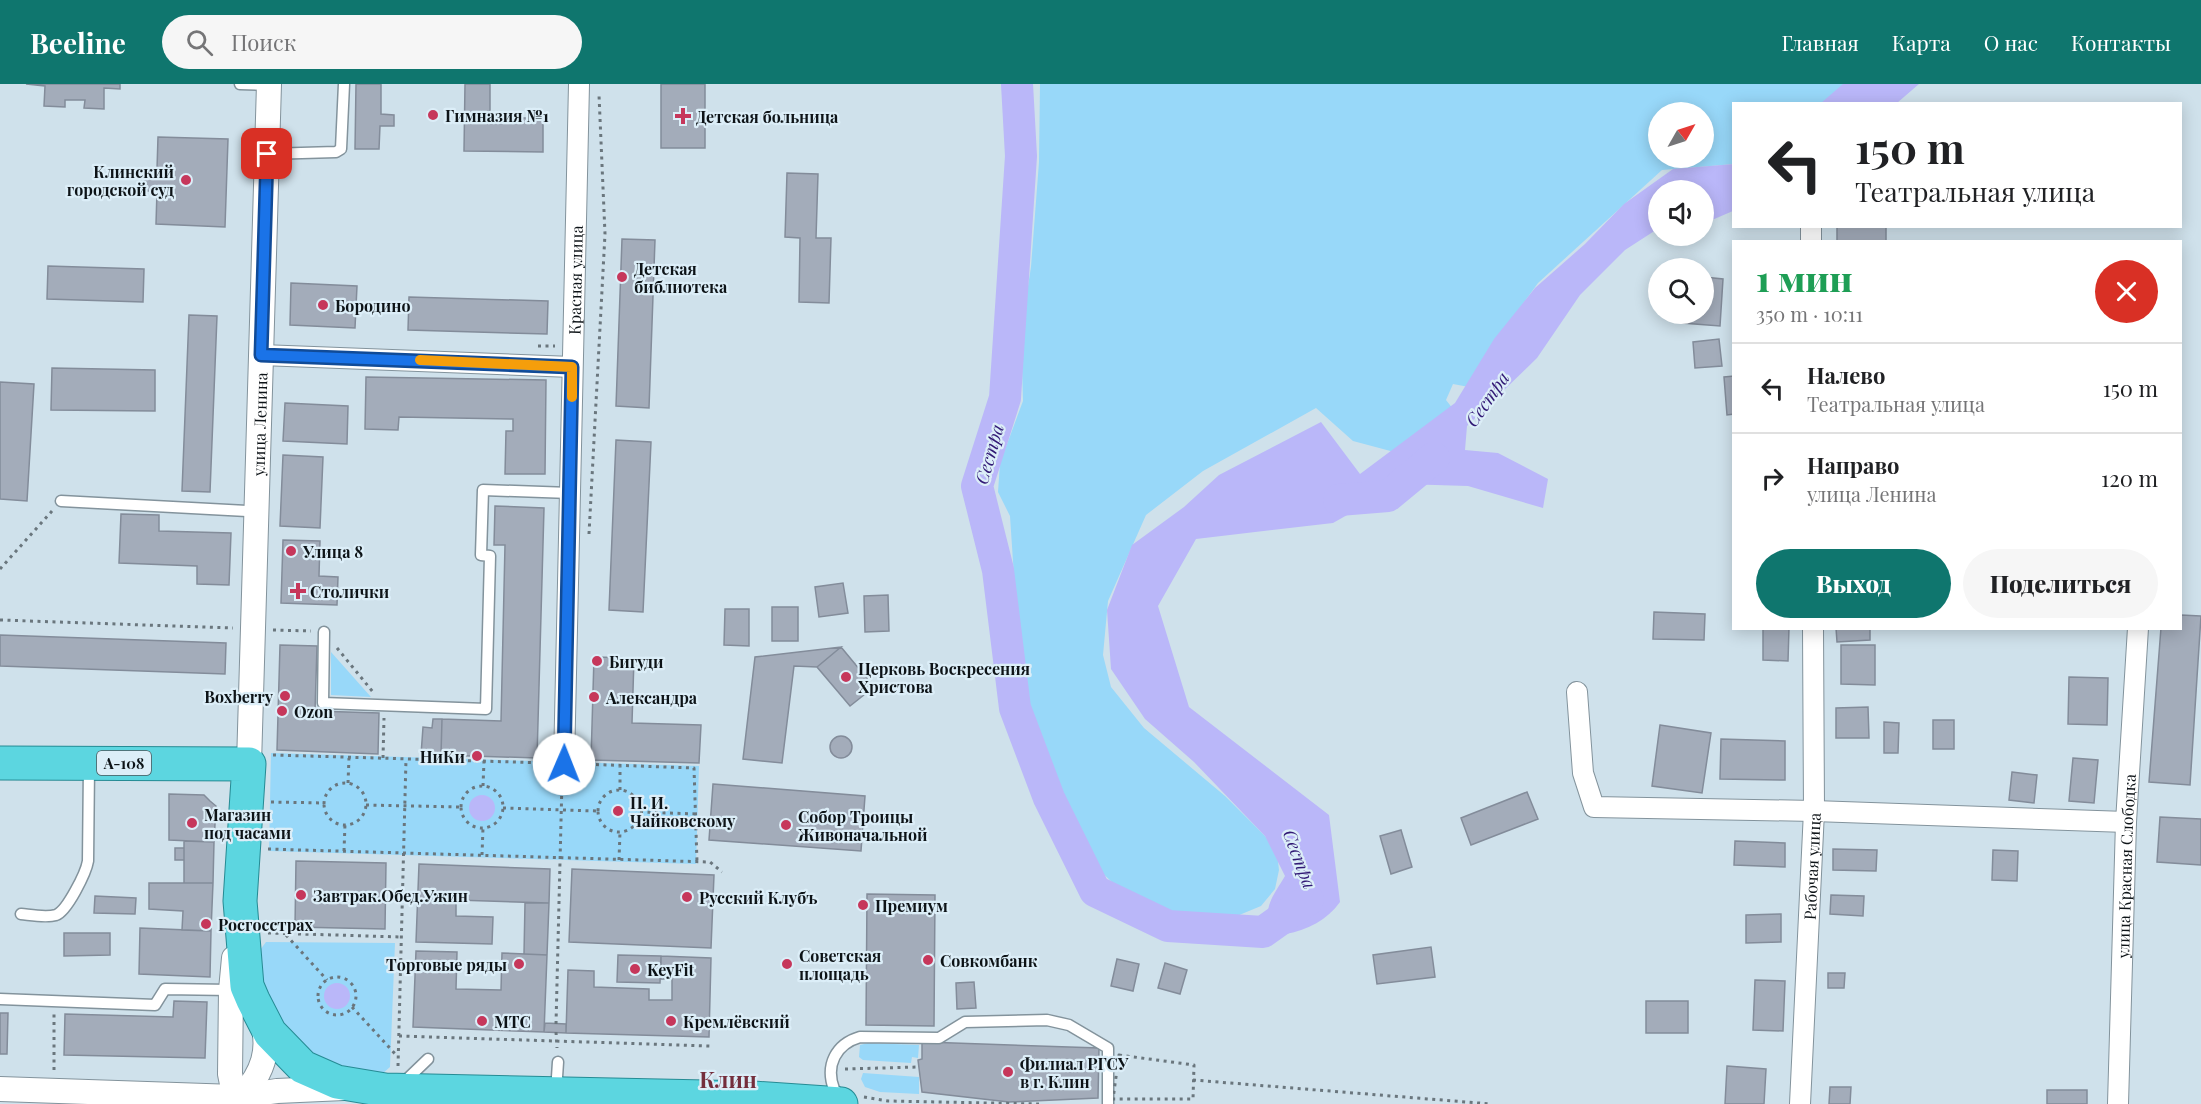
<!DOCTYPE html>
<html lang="ru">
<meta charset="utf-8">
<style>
:root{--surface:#fff;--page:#f6f6f6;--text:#202124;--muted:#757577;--line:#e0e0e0;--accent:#0f766e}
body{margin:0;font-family:"Playfair Display",serif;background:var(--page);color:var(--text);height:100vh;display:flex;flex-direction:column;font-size:22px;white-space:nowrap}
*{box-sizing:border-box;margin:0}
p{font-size:20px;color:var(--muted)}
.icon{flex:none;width:33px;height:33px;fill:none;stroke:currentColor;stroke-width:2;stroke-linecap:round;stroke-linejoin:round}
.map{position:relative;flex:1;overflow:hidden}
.panel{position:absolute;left:1732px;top:156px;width:450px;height:390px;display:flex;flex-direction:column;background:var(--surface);border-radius:0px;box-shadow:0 3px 15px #0003}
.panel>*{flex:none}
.hud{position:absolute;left:1732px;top:18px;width:450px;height:126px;border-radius:0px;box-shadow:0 3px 15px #0003;background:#fff;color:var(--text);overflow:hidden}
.needle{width:39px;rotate:51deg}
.fabs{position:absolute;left:1648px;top:18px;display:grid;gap:12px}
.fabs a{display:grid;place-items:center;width:66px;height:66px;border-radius:50%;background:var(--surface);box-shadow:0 3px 15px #0003;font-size:30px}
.pin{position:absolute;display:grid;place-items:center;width:51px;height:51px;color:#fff;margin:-26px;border-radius:12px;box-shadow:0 3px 9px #0006}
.me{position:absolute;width:66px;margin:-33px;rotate:1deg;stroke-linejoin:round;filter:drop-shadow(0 0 4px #0008)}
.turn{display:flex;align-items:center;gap:21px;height:126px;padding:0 24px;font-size:27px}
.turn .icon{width:78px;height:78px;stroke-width:2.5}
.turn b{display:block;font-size:42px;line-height:51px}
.round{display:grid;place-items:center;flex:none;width:63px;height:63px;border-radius:32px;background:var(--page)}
.summary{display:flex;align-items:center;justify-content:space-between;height:102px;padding:0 24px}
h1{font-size:36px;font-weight:800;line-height:45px;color:#1e9e55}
.button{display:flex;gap:12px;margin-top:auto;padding:12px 24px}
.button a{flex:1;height:69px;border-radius:36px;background:var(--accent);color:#fff;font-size:24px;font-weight:800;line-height:69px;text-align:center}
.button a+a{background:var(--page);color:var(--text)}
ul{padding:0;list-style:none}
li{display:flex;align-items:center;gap:18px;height:90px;padding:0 24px;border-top:2px solid var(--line)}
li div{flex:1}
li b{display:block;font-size:22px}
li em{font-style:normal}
header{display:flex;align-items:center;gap:36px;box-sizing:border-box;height:84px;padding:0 30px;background:var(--accent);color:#fff}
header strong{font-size:28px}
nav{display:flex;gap:33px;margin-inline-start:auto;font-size:21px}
.search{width:420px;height:54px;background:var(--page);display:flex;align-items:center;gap:15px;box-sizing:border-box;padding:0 21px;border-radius:33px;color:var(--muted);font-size:22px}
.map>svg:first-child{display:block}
.green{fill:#98d8f9;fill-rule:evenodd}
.water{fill:#bab7f9}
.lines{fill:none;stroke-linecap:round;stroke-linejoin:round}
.river{stroke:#bab7f9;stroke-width:32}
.building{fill:#a3acba;stroke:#838c9a;stroke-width:1.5}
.service-casing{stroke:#83939c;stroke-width:13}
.minor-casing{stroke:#83939c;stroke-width:22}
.tertiary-casing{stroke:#83939c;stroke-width:26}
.trunk-casing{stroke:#268b94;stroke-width:35}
.path{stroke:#6a767d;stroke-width:3;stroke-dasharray:3 4.5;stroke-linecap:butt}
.service{stroke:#fff;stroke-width:10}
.minor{stroke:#fff;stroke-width:20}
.tertiary{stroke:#fff;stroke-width:24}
.trunk{stroke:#5cd6e0;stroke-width:33}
.route-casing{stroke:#114b97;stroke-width:15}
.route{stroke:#1a73e8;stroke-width:10}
.slow{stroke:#f59e0b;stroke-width:10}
.poi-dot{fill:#c6375b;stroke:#dceef8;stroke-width:2}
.labels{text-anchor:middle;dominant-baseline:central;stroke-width:4.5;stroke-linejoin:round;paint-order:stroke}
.shield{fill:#dceef8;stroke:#4b555a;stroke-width:1.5}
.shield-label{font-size:15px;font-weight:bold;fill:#0d1317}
.poi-label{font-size:16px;font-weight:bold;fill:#0d1317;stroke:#dceef8;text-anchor:start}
.street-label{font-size:16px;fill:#0d1317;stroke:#dceef8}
.water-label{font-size:18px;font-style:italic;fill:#311975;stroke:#dceef8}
.district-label{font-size:22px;font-weight:bold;fill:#742e3c;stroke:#dceef8}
</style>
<header>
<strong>Beeline</strong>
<div class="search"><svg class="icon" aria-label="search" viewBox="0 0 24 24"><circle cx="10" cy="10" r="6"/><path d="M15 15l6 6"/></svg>Поиск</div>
<nav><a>Главная</a><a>Карта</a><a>О нас</a><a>Контакты</a></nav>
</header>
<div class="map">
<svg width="2201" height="1020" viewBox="0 0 2201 1020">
<rect width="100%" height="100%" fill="#cfe1eb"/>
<!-- green -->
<path class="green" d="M1040,0H1848L1822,19L1734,20V80L1662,86L1538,199L1498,254L1469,303L1453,300L1446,316L1457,330L1398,369L1353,357L1316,324L1203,387L1146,431L1108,517L1103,571L1111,603L1144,644L1225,712L1265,752L1277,769L1279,786L1275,805L1261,822L1232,834L1184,830L1148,820L1116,802L1092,779L1077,757L1043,679L1022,613L1010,432L998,408L1000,379L1023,317L1021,247L1031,183L1039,78ZM1659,28H1704V74H1659Z
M331,568L371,613L331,611Z
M271,669L699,682L696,780L269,767Z
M266,858L395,859L390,983L382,990L326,978L295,958L264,913L260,866Z
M868,959L919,961L918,974L912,973L911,979L863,976L859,973L860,961Z
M863,989L919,993V1010L880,1008L865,1003L861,995Z"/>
<!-- water -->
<path class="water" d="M1843,0H1919L1897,19H1821Z
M1734,80V110L1717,112L1704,119V106H1659V144L1625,166L1580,211L1537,274L1467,342L1465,366L1498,369L1548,395L1543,424L1468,402L1402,400L1333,439L1196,455L1158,522L1189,623L1329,731L1340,818C1327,836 1308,846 1286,850C1254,834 1272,814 1285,792L1265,752L1194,678L1145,635L1111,585L1107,526L1132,461L1184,423L1219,391L1321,338L1360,390L1455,319L1494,255L1535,204L1585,160L1624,120L1673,85Z
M469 724a13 13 0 1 1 26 0a13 13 0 1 1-26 0Z
M324 912a13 13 0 1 1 26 0a13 13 0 1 1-26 0Z"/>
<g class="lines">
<!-- river -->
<path class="river" d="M1017,0L1021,72L1005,314L977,402L998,486L1015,624L1049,714L1095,807L1168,842L1263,848L1308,816
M1704,122L1734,109
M1339,416L1388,412L1434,374"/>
</g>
<!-- building -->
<path class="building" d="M26,0H120V5L104,4V25L84,24L85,16H65V23L44,22L45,2Z
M356,0H381V30L394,31V42H380L379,65H355Z
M465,0H490V34H543V68L464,67Z
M661,0H705V64H661Z
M158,53L228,55L225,143L156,140L157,107H144L145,85H157Z
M787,89L818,90L816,154H831L829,219L799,218L800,154L785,153Z
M1837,142H1886V158H1837Z
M622,155L655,156L649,324L616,322Z
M48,182L144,185L143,218L47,215Z
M1704,193L1723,195L1720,242L1682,239L1683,230H1704Z
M291,199L357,202L355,244L290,241Z
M409,213L548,217L547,250L408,246Z
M189,231L217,232L210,408L182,407Z
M1719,255L1722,282L1695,284L1693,258Z
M52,284L155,286V327L51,326Z
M1734,292V330L1727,331L1724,293Z
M366,293L546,296L545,390H505L506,347H513V335L399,333L398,346L365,345Z
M0,298L34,300L27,417L0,415Z
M285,319L348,322L347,360L283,357Z
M616,356L651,358L643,528L609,526Z
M283,371L323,373L320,444L280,442Z
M495,422L544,424L537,674L441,671L442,635L501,637L505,461H494Z
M121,430L159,431V447L231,449L229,501L197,500V482L119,479Z
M283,456L320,457L319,492L338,493L337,521L281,519Z
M843,499L848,529L819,533L815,503Z
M888,511L889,547L865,548L864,512Z
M772,523H798V557H772Z
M725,525H749V562L724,561Z
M1654,528L1705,530L1704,556L1653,555Z
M2181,531L2201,532L2190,701L2149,698L2161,544H2181Z
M1763,544H1789L1788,577L1763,576Z
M1836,544H1870V556L1837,558Z
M0,551L226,559L225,590L0,582Z
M280,561L317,562L315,627L379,629L378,670L277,666Z
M1841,561H1875V601L1841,600Z
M841,563L817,583L794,582L782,679L743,675L755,573Z
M841,563L874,603L850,622L817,583Z
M594,573L634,574L632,639L701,641L699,679L591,676Z
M2069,593L2108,594L2107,641L2068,640Z
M1868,623L1869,654H1836V624Z
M433,635H442L441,671H421L423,643L432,644Z
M1933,636H1954V665H1933Z
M1884,638L1899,639L1898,669H1884Z
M1660,641L1711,649L1702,709L1652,702Z
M830 663a11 11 0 1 1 22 0a11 11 0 1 1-22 0Z
M1721,655L1785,657V696L1720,695Z
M2073,674L2098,676L2094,719L2069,717Z
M2012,688L2037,691L2034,719L2009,716Z
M713,700L865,712L861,767L709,756Z
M1527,708L1538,735L1471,761L1461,734Z
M169,710L204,711L210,717L216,722L214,758L169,756Z
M2160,733L2201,735V781L2157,778Z
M1401,746L1412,783L1391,790L1380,752Z
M184,757L214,758L213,799H184Z
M1735,757L1785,759V783L1734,781Z
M175,764H184V776H175Z
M1833,765L1877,766L1876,787L1833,786Z
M1993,766L2018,767L2017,797L1992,796Z
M296,777L386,779L385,845L295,843Z
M419,780L550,785L549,819L456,816V832L493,833L492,860L416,858Z
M572,785L714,791L711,864L569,858Z
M149,799H213L211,847L182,846L183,827L149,825Z
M867,810L935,811L934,942L866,941Z
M1831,811L1864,812L1863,832L1830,830Z
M95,812L136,814L135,830L94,829Z
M525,819H549L547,871L524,870Z
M1781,830V858L1746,859V831Z
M140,844L211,847L210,893L139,890Z
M64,849H110V871L64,872Z
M1431,863L1435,893L1377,900L1373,871Z
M416,867L457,868L456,905L501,906L502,869L547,871L544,948L413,943Z
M618,871L661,872L660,899L617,898Z
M661,872L711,874L709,953L566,949L568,886L594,887V903L649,905V916H672V895H661Z
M1117,875L1139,880L1133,907L1111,902Z
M1165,879L1187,886L1180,910L1158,904Z
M1828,889H1845L1844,904H1828Z
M1755,896L1785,897L1783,947L1753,946Z
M974,898L976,924L957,925L956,899Z
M174,917L207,918L205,974L64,971L65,930L173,933Z
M1646,917H1688V949H1646Z
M0,929H8L7,970H0Z
M545,939L566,940V949L544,948Z
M925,958L1099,964L1098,1014L1009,1018L922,1008L918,976L922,975V960Z
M1727,982L1766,985L1764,1020H1725Z
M1830,1003H1851L1850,1020H1829Z
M2047,1006H2087V1020H2047Z"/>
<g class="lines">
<!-- service casing -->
<g class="service-casing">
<path id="service" d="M240,0L268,1
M267,70L336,68L341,65L344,0
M61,417L247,427
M324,548L323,619L486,625L490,472L481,471L483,406L570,409
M21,830C31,831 46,834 56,831C67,827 86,789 88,777L89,682
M0,915L155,921L165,905L231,906
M558,978L557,993L560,1007
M402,1000L428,975
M841,1012L834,1005C825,981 836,960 860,953L939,954L965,938L1047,936L1069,941L1108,964V1020"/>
</g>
<!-- minor casing -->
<g class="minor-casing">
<g id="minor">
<path d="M1811,142V158"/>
<path d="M261,271L572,283"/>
<path d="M1577,608L1583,689L1594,723L1814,727L2126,738"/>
<path id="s1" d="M564,680L579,0"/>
<path id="s2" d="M1800,1020L1814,727L1813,544"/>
<path id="s3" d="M2118,1020L2126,738L2138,544"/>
</g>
</g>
<!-- tertiary casing -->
<g class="tertiary-casing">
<g id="tertiary">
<path id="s4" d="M249,680L269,0"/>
<path d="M234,874L231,906L230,990L236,1020"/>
<path d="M0,1005L235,1013L277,1007L344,1004"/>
<path d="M242,1012C262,990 272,965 261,935"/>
</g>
</g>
<!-- trunk casing -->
<g class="trunk-casing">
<path id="trunk" d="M0,679L249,680L240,817L247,902L253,916L270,949L303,983L337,998L385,1006L753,1014L841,1020"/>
</g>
<!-- path -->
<path class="path" d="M538,262H555
M589,450L605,150L599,11
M0,485L52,427
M0,536L233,544
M273,546L311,547
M337,564L373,608
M273,671L548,679
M383,674L384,634
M581,680L694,684L697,778
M348,699L349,674
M324 720a21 21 0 1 1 42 0a21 21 0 1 1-42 0Z
M483,702L484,677
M461 723a21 21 0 1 1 42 0a21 21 0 1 1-42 0Z
M620,706V681
M598 727a21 21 0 1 1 42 0a21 21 0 1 1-42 0Z
M271,718L324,719
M366,721L461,723
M503,724L597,727
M640,728L697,730
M268,765L710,778L722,788
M344,767L345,740
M482,771L483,744
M619,776L620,748
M268,849L401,853
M286,851L327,896
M318 912a19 19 0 1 1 38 0a19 19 0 1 1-38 0Z
M352,923L398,973
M556,940L562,697
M556,948L557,964
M399,952L710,962
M1119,971L1194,981L1193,1015H1113Z
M398,982L406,675
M845,985L918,983
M54,986V929
M1193,996L1491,1020
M864,1013L888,1017L1039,1020"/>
<!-- service -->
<use href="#service" class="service"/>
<!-- minor -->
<use href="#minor" class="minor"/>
<!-- tertiary -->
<use href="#tertiary" class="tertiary"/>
<!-- trunk -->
<use href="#trunk" class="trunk"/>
</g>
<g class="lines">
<!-- route casing -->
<g class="route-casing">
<path id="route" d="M267,70L261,271L572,283L564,680"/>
</g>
<!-- route -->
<use href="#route" class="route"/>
<!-- slow -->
<path class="slow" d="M420,276L572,283V313"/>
</g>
<!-- markers -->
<g class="poi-dot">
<circle cx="433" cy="31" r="6"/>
<path d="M680 23h6v6h6v6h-6v6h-6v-6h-6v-6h6z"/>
<circle cx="186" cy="96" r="6"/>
<circle cx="622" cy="193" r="6"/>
<circle cx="323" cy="221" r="6"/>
<circle cx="291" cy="467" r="6"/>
<path d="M295 498h6v6h6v6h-6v6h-6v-6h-6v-6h6z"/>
<circle cx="597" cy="577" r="6"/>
<circle cx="846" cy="593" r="6"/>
<circle cx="285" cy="612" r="6"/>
<circle cx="594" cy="613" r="6"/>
<circle cx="282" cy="627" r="6"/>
<circle cx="477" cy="672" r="6"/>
<circle cx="618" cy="727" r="6"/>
<circle cx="192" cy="739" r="6"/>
<circle cx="786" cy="741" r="6"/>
<circle cx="301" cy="811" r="6"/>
<circle cx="687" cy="813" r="6"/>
<circle cx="863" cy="821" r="6"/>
<circle cx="206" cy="840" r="6"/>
<circle cx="928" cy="876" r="6"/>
<circle cx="519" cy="880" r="6"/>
<circle cx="787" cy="880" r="6"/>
<circle cx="635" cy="885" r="6"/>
<circle cx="482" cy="937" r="6"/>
<circle cx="671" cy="937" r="6"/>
<circle cx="1008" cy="988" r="6"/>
</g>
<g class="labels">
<!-- shield labels -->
<rect class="shield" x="97" y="667" width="54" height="24" rx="4.5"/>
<g class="shield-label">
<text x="124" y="679">А-108</text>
</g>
<!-- poi labels -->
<g class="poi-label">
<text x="445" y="31">Гимназия №1</text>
<text x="696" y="32">Детская больница</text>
<text x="174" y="87" text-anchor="end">Клинский<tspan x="174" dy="18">городской суд</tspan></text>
<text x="634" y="184">Детская<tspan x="634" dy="18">библиотека</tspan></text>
<text x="335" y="221">Бородино</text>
<text x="303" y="467">Улица 8</text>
<text x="310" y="507">Столички</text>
<text x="609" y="577">Бигуди</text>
<text x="858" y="584">Церковь Воскресения<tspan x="858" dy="18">Христова</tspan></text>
<text x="273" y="612" text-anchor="end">Boxberry</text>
<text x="606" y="613">Александра</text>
<text x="294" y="627">Ozon</text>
<text x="465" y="672" text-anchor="end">НиКи</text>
<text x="630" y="718">П. И.<tspan x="630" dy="18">Чайковскому</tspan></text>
<text x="204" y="730">Магазин<tspan x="204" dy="18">под часами</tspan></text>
<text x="798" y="732">Собор Троицы<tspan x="798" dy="18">Живоначальной</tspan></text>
<text x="313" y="811">Завтрак.Обед.Ужин</text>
<text x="699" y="813">Русский Клубъ</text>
<text x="875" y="821">Премиум</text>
<text x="218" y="840">Росгосстрах</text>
<text x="799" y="871">Советская<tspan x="799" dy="18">площадь</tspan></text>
<text x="940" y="876">Совкомбанк</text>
<text x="507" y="880" text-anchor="end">Tорговые ряды</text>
<text x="647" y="885">KeyFit</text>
<text x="494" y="937">МТС</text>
<text x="683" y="937">Кремлёвский</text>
<text x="1020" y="979">Филиал РГСУ<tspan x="1020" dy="18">в г. Клин</tspan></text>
</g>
<!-- street labels -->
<g class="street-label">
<text stroke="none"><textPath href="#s1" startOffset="484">Красная улица</textPath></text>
<text stroke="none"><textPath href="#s4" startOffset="340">улица Ленина</textPath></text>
<text stroke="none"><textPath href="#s2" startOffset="238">Рабочая улица</textPath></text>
<text stroke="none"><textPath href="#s3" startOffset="238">улица Красная Слободка</textPath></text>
</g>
<!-- water labels -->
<g class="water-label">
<text transform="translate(1487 315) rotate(-55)">Сестра</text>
<text transform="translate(989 370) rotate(-74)">Сестра</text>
<text transform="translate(1300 775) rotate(69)">Сестра</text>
</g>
<!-- district labels -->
<g class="district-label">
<text x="728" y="995">Клин</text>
</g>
</g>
</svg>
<div class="fabs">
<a><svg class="needle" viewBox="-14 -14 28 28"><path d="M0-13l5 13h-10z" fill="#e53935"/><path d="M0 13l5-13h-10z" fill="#757577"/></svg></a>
<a><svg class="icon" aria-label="sound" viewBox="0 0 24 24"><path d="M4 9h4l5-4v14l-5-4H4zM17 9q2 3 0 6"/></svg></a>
<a><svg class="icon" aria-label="search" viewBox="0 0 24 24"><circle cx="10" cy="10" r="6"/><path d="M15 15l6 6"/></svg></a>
</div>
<div class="pin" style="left:267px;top:70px;background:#d93025"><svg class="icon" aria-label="arrive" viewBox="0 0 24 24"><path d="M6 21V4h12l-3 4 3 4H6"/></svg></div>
<svg class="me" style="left:564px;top:680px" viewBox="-20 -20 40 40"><circle r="19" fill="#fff"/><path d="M0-13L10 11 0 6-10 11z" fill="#1a73e8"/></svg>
<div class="hud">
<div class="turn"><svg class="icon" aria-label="left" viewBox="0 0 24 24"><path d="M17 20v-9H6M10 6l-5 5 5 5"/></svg><div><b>150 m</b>Театральная улица</div></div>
</div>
<section class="panel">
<div class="summary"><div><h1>1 мин</h1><p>350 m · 10:11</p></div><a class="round" style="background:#d93025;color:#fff"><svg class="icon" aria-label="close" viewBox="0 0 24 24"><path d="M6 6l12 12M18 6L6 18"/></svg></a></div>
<ul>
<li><svg class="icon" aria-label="left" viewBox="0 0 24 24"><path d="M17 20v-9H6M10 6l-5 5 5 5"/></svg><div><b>Налево</b><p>Театральная улица</p></div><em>150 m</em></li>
<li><svg class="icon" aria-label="right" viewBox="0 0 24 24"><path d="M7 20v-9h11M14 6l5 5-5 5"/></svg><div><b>Направо</b><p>улица Ленина</p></div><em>120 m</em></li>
</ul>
<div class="button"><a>Выход</a><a>Поделиться</a></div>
</section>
</div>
